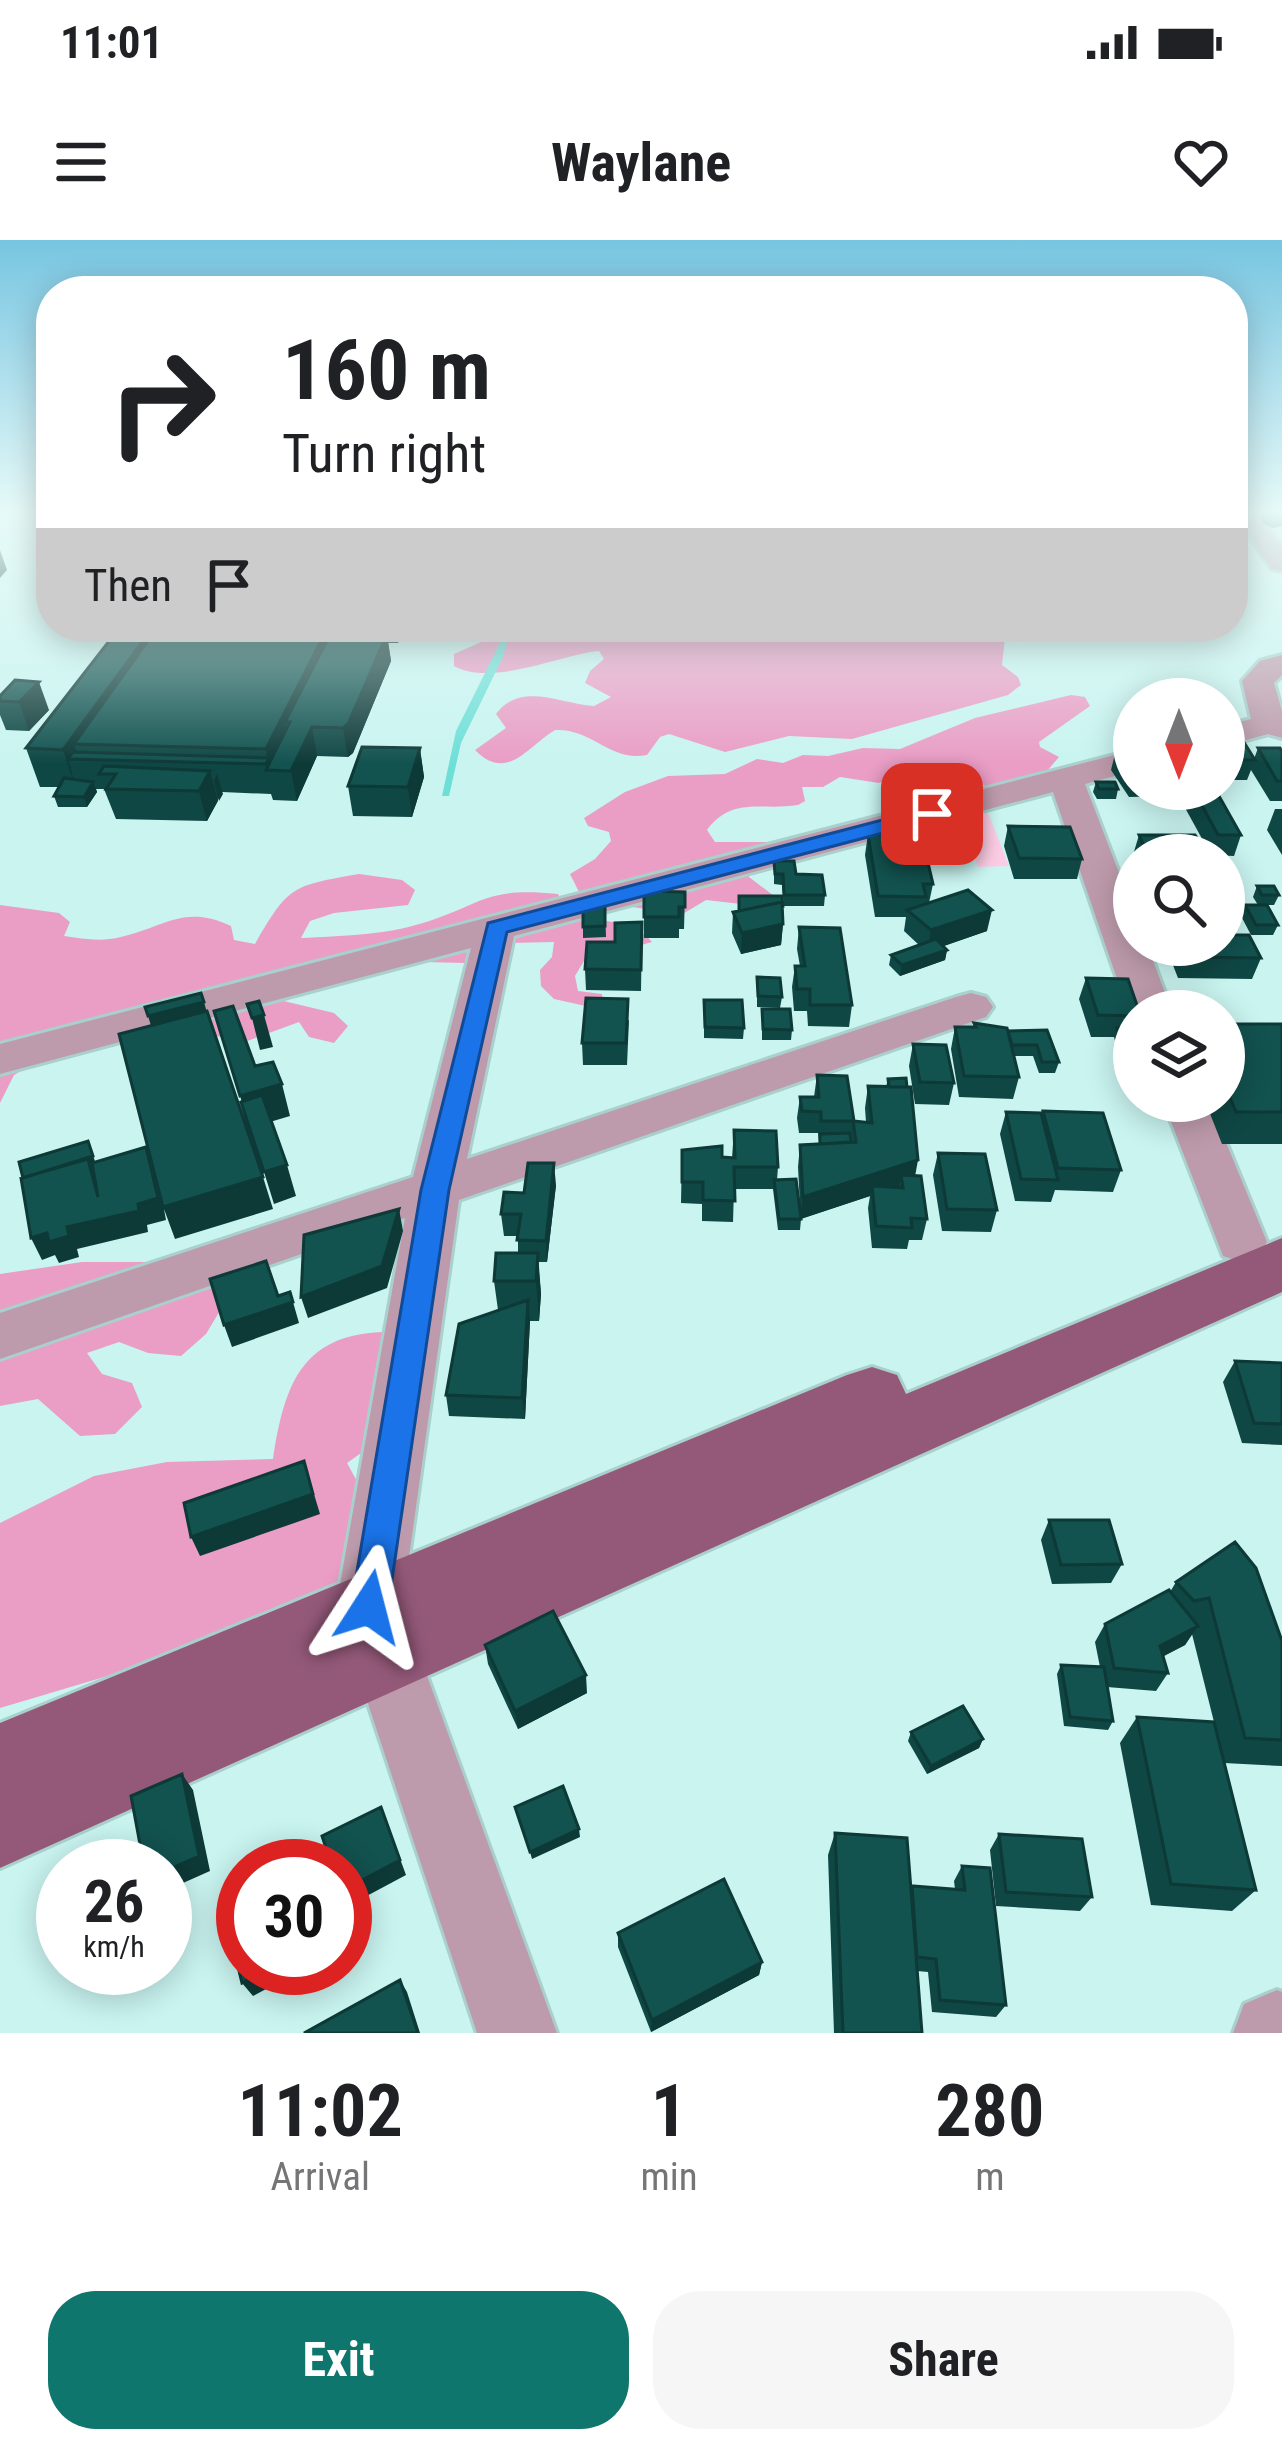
<!DOCTYPE html>
<style>
:root{--surface:#fff;--page:#f6f6f6;--text:#202124;--muted:#757577;--accent:#0f766e}
body{margin:0;font-family:"Roboto Condensed",sans-serif;background:var(--page);color:var(--text);height:100vh;display:flex;flex-direction:column;font-size:45px;white-space:nowrap}
*{box-sizing:border-box;margin:0}
p{font-size:39px;color:var(--muted)}
.icon{flex:none;width:66px;height:66px;fill:none;stroke:currentColor;stroke-width:2;stroke-linecap:round;stroke-linejoin:round}
.map{position:relative;height:1793px;overflow:hidden}
.drawer{display:flex;flex-direction:column;background:var(--surface);flex:1}
.drawer>*{flex:none}
.guide{position:absolute;left:36px;top:36px;width:1212px;height:366px;border-radius:48px;box-shadow:0 6px 30px #0003;background:#fff;color:var(--text);overflow:hidden}
.needle{width:78px;rotate:180deg}
.buttons{position:absolute;left:1113px;top:438px;display:grid;gap:24px}
.buttons a{display:grid;place-items:center;width:132px;height:132px;border-radius:50%;background:var(--surface);box-shadow:0 6px 30px #0003;font-size:60px}
.speed{position:absolute;left:36px;top:1599px;display:flex;gap:24px;font-size:60px;font-weight:700;text-align:center}
.speed>*{display:grid;place-content:center;width:156px;height:156px;border-radius:50%;background:var(--surface);box-shadow:0 6px 30px #0003;line-height:1}
.speed small{font-size:30px;font-weight:400}
.speed .limit{border:18px solid #d22;background:#fff;color:#111}
.pin{position:absolute;display:grid;place-items:center;width:102px;height:102px;color:#fff;margin:-51px;border-radius:24px;box-shadow:0 6px 18px #0006}
.me{position:absolute;width:132px;margin:-66px;rotate:9deg;stroke-linejoin:round;filter:drop-shadow(0 0 9px #0008)}
.turn{display:flex;align-items:center;gap:42px;height:252px;padding:0 48px;font-size:54px}
.turn .icon{width:156px;height:156px;stroke-width:2.5}
.turn b{display:block;font-size:84px;line-height:102px}
.then{display:flex;align-items:center;height:114px;padding:0 48px;background:#0003;gap:24px;font-size:45px}
.eta{display:flex;justify-content:space-evenly;align-items:center;height:204px;text-align:center}
.eta b{font-size:72px;font-weight:700;line-height:84px}
.action{display:flex;gap:24px;margin-top:auto;padding:24px 48px}
.action a{flex:1;height:138px;border-radius:48px;background:var(--accent);color:#fff;font-size:48px;font-weight:700;line-height:138px;text-align:center}
.action a+a{background:var(--page);color:var(--text)}
.status{display:flex;justify-content:space-between;align-items:center;height:84px;padding:0 60px;background:var(--surface);direction:ltr}
.status svg{height:33px;fill:currentColor}
header{display:flex;justify-content:space-between;align-items:center;height:156px;padding:0 48px;background:var(--surface);font-size:54px;font-weight:700}
.map>svg:first-child{display:block}
.green{fill:#fccce4}
.forest{fill:#ea9dc5}
.water{fill:#6edfd7}
.lines{fill:none;stroke-linecap:round;stroke-linejoin:round}
.minor-casing{stroke:#aad0cd;stroke-width:6}
.major-casing{stroke:#aad0cd;stroke-width:6}
.minor{fill:#be9bac;fill-rule:evenodd}
.major{fill:#945979;fill-rule:evenodd}
.wall{fill:#0f4744}
.shaded-wall{fill:#0d3937}
.building{fill:#12524f;stroke:#0d3937;stroke-width:3}
.route{fill:#1a73e8;stroke:#114b97;stroke-width:3}
</style>
<div class="status"><b>11:01</b><svg viewBox="0 0 49 12"><path d="M0 12V9h3v3zM5 12V6h3v6zM10 12V3h3v9zM15 12V0h3v12zM26 1h20v11H26zM47 4h2v5h-2z"/></svg></div>
<header><svg class="icon" aria-label="menu" viewBox="0 0 24 24"><path d="M4 6h16M4 12h16M4 18h16"/></svg>Waylane<svg class="icon" aria-label="heart" viewBox="0 0 24 24"><path d="M12 20l-8-8c-3-5 5-10 8-4 3-6 11-1 8 4z"/></svg></header>
<div class="map">
<svg width="1282" height="1793" viewBox="0 0 1282 1793">
<rect width="100%" height="100%" fill="#c9f4f0"/>
<!-- green -->
<path class="green" d="M988,573L1009,626L978,627L959,574Z"/>
<!-- forest -->
<path class="forest" d="M491,387H992L1005,398L1002,425L1018,437L1021,445L1008,455L852,499L789,496L725,512L669,494L660,497L647,515C610,522 592,488 555,490C528,506 507,543 475,510L506,488L496,474C521,441 560,464 594,466L611,457L585,443L590,431L604,419L599,411C559,415 492,447 454,426V414L481,402L482,394Z
M1071,455L1085,457L1090,466L1039,502L1040,507L1059,517L1041,538L992,549L979,543L972,531L939,524L907,528L879,543L840,537L823,547H802L805,561L798,565C762,571 732,556 707,590L715,602H782L747,629L749,637L778,659L750,665L706,660L681,675L591,660L579,652L570,634L595,619L611,601L609,592L588,586L584,578L625,552L668,536L725,534L757,519L783,523L803,515L828,516L863,508L900,509L975,478Z
M359,634L402,640L415,650L408,665L334,673L310,681L301,698C341,696 385,695 423,683C486,663 484,647 558,654L571,679C600,681 632,678 652,702L584,721L575,736L578,751L602,754L604,770L554,759L541,746L540,730L552,717L554,702L506,703L465,723L386,721L271,758L334,773L348,786L334,803L309,797L299,782L247,801L196,793L132,795L41,819L14,835L0,863V665L59,673L70,682L64,696C83,699 102,702 121,697C165,687 184,664 231,686L234,700L255,704C289,645 292,646 359,634Z
M82,1022H178L206,1027L221,1069L206,1094L181,1116L148,1113L119,1102L87,1113L102,1134L132,1143L142,1167L115,1194L80,1196L38,1159L0,1166V1034Z
M382,1092L414,1099L378,1201L347,1223L376,1276L355,1340L158,1421L0,1468V1283L94,1236L167,1222L273,1219C284,1148 300,1095 382,1092Z"/>
<!-- water -->
<path class="water" d="M503,387H511L503,417L461,503L449,556H442L456,491L503,397Z"/>
<g class="lines">
<!-- minor casing -->
<g class="minor-casing">
<path id="minor" d="M1233,273H1258L1282,305V331L1272,329Z
M1282,415V435L1274,443L1282,471V498L1268,494L1224,506V486L1251,479L1242,441L1260,421Z
M1134,510V531L1085,544L1134,672V705H1147L1172,771H1134V780L1128,771L1053,552L514,696L467,919L956,757L971,753L986,757L993,767L986,777L459,960L402,1367L557,1793H477L336,1367L405,978L0,1119V1073L413,937L471,708L0,834V804Z
M1163,861H1209L1267,1002L1259,1016L1241,1022L1223,1016Z
M1277,1750L1282,1752V1793H1233L1244,1764Z"/>
</g>
<!-- major casing -->
<g class="major-casing">
<path id="major" d="M1282,998V1052L0,1628V1483L847,1135L872,1127L897,1135L906,1154Z"/>
</g>
<!-- minor -->
<use href="#minor" class="minor"/>
<!-- major -->
<use href="#major" class="major"/>
</g>
<!-- wall -->
<path class="wall" d="M1282,273V286L1272,288L1261,282L1263,274Z
M120,387H402V391L398,403H388L391,421L353,513L348,517L317,516L297,561L273,560L271,554L222,552L207,581L116,579L104,549H96L97,552L87,567H58L54,556L59,547H40L26,508Z
M0,456L49,470L29,491L6,490L0,475Z
M1224,496L1254,519L1258,508L1282,512V561H1270L1251,530L1247,540H1224Z
M1134,505V549H1171L1169,556L1129,557L1111,530L1116,510Z
M420,510L424,537L412,577L353,576L348,546Z
M1096,542L1118,549L1116,559H1097L1093,552Z
M1190,549H1215L1241,595L1234,616L1211,615L1184,566Z
M1275,569H1282V615L1267,590Z
M1008,586L1082,619L1077,639H1014L1004,606Z
M868,594L916,609L933,644L929,663L987,691L943,706L947,710L945,720L900,736L889,725L891,715L919,705L904,691L906,677H875L865,615Z
M1139,595L1209,615H1134V618L1133,615Z
M774,621L825,655L824,666H784L782,645L774,644Z
M1257,646L1279,655L1274,665H1258L1253,657Z
M644,651L685,652L684,689H679V698H644Z
M739,656L783,684L781,705L741,714L732,693L733,672L738,671Z
M583,664H605L606,697L583,698Z
M1245,665L1278,685L1273,695H1251L1241,676Z
M642,682L641,751L586,750L585,729L615,702Z
M799,687L852,765L849,787L808,786L807,771H794L792,747L795,726H800L797,709Z
M1233,695L1261,718L1252,739L1178,738L1169,715L1172,705H1224Z
M757,737L782,757L780,768L757,767Z
M1086,738L1134,776V815H1119L1114,797H1091L1079,759Z
M704,760L744,788L743,799L704,798Z
M762,769L792,790L791,800H762Z
M629,780L627,825H583L582,803Z
M974,783L1008,791L1047,790L1059,822L1055,833H1039L1033,816H1014L1019,837L1013,859L959,857L951,809L955,787H973Z
M1224,784H1282V904H1222L1205,861H1224Z
M913,804L954,843L949,865L915,864L909,826Z
M817,835L854,881L866,882L865,868L868,846L886,847L888,839L927,979L922,1000H909L907,1009L872,1008L868,968L870,956L801,979L800,990H778L773,949H734L733,982L702,981V964L681,963L682,910L732,918L734,890L778,927L777,940L800,966L798,927L800,905L819,903L818,893H799L797,878L800,857H814Z
M1043,871L1121,930L1113,952L1055,950L1051,962L1015,961L1000,894L1006,872L1042,876Z
M938,913L997,970L991,992L942,991L933,935Z
M556,945L547,1022H538L541,1054L539,1081H530L525,1179L449,1176L446,1155L498,1070L494,1041L518,1013V996H504L501,974L524,953Z
M1235,1121L1282,1123V1205L1242,1203L1223,1142Z
M1049,1280L1122,1324L1111,1343L1052,1344L1041,1300Z
M1235,1302L1282,1401V1526L1224,1523L1256,1650L1232,1671L1151,1665L1120,1503L1137,1477L1214,1482L1192,1394L1185,1405L1163,1416L1168,1433L1156,1451L1107,1447L1113,1481L1108,1490L1064,1486L1057,1434L1061,1425L1100,1427L1095,1402L1105,1384L1170,1352L1176,1342Z
M485,1405L587,1453L518,1489L488,1424Z
M911,1492L983,1499L979,1508L927,1534L908,1501Z
M835,1593L911,1647L955,1649L954,1641L962,1626L1006,1765L996,1777L932,1772L928,1732L917,1731L922,1793H834L828,1615Z
M999,1594L1092,1657L1080,1671L996,1666L990,1610Z
M618,1693L762,1722L759,1735L651,1792L618,1707Z"/>
<!-- shaded-wall -->
<path class="shaded-wall" d="M1282,278V286L1272,288L1275,279Z
M0,310L7,330L0,338Z
M153,387H188L74,504L79,519H68L76,548L63,510Z
M328,387H348L349,392L295,505L290,482H285L291,511L268,530L266,509Z
M395,387H402L398,403Z
M387,394L391,421L353,513L348,517L343,488Z
M39,442L49,470L29,491L19,462Z
M312,487L317,516L297,561L291,531Z
M420,508L424,537L412,577L408,547Z
M210,531L218,561L207,581L199,551Z
M217,534L223,554L219,561L214,541Z
M93,542L97,552L87,567L84,557Z
M992,670L987,691L927,712L931,690Z
M783,684L781,705L741,714L742,693Z
M947,710L945,720L900,736L902,725Z
M204,762L213,794L158,808L148,776Z
M264,775L273,807L260,810L252,778Z
M282,844L290,876L250,888L240,856Z
M88,901L97,927L92,929L97,941L138,964L146,907L263,937L273,969L175,999L164,969L166,980L147,985L148,992L77,1009L79,1017L59,1023L55,1015L42,1020L31,998L23,938Z
M918,920L914,942L901,935L899,947L872,946L870,956L800,979L803,957Z
M554,923L556,945L547,1022L546,1001Z
M287,925L296,956L274,964L264,932Z
M399,969L403,991L387,1048L308,1078L301,1057Z
M538,1013L541,1054L539,1081L536,1041Z
M528,1060L530,1081L525,1179L522,1158Z
M293,1062L299,1083L232,1107L224,1085Z
M304,1221L320,1274L200,1316L191,1297Z
M1198,1386L1185,1405L1149,1424L1160,1406Z
M586,1435L587,1453L518,1489L515,1471Z
M983,1499L979,1508L927,1534L931,1526Z
M182,1534L193,1550L210,1631L165,1651V1631Z
M381,1567L406,1635L348,1666L345,1660V1649Z
M579,1589L580,1597L532,1619L530,1612Z
M762,1722L759,1735L651,1792L652,1780Z
M271,1728H305L253,1756L242,1743Z
M400,1740L407,1752L420,1793H418Z"/>
<!-- building -->
<path class="building" d="M1269,273H1282V278L1275,279L1263,274Z
M120,387H153L63,510L26,508Z
M158,387H328L266,509L74,504Z
M331,393L387,394L348,484L343,488L312,487L291,531L266,530L290,482H285Z
M15,440L39,442L19,462L0,461V456Z
M1224,496L1242,499L1255,520H1224Z
M1134,505V535L1116,510Z
M362,507L420,508L408,547L348,546Z
M1258,508H1280L1282,512V541H1277Z
M73,512L269,518L266,524L68,519Z
M104,526L210,531L199,551L106,549L116,534H99Z
M64,538L93,542L84,557L54,556Z
M1096,542H1115L1118,549H1099Z
M1193,549H1215L1241,595H1218Z
M1008,586L1070,587L1082,619L1019,618Z
M868,594L913,595L916,609L925,610L933,644H923L926,657L878,656Z
M1139,595H1195L1209,615H1148Z
M774,621H794L796,634L822,635L825,655H784L783,634H775Z
M1257,646H1274L1279,655H1262Z
M968,650L992,670L931,690L907,670Z
M644,651L685,652V667H679V677H644Z
M739,656H782L783,668L782,662L739,671Z
M782,662L783,684L742,693L733,672Z
M583,664H605V686L583,687Z
M1245,665H1267L1278,685H1256Z
M1224,678L1233,695H1224Z
M642,682L641,730L585,729L587,702H615V683Z
M799,687L840,688L852,765H810V749H797L795,726H805Z
M1224,695H1249L1261,718L1186,717L1181,705H1224Z
M936,699L947,710L902,725L891,715Z
M757,737L780,738L782,757L758,756Z
M1086,738L1128,739L1139,771H1134V776L1098,775Z
M201,753L204,762L148,776L145,767Z
M586,758L628,759L626,803H582Z
M704,760H742L744,788L705,787Z
M259,761L264,775L252,778L247,764Z
M233,766L255,826L273,822L282,844L240,856L214,771Z
M762,769H790L792,790L763,789Z
M207,771L263,937L163,967L119,794Z
M974,783L1007,788L1019,837L964,836L955,787H976Z
M1224,784H1282V872H1236L1224,843Z
M1117,788H1134V804H1122Z
M1047,790L1059,822H1042L1037,805H1012L1008,791Z
M913,804L946,805L954,843L920,842Z
M817,835L847,836L854,881L872,883L868,846L911,847L918,920L803,957L800,905L856,902L853,881H821V872L802,871L800,857H819Z
M906,838L907,847H889L888,839Z
M262,855L287,925L264,932L241,862Z
M1043,871L1103,873L1121,930L1058,928Z
M1006,872L1041,873L1058,940L1021,939Z
M734,890L776,891L778,927H734L735,961L703,960V942H682V910L722,906V917L735,918Z
M850,893L851,902L820,904V894Z
M88,901L93,916L23,938L19,922Z
M146,907L158,958L138,964L139,971L67,987L69,996L49,1002L47,993L31,998L21,938L88,919L98,957L92,923Z
M938,913L985,914L997,970L947,969Z
M528,923H554L546,1001L517,1000L521,974H501L504,952L524,953Z
M901,935L921,936L927,979L911,978L912,988L876,986L872,946L903,948Z
M796,939L801,979H779L774,940Z
M399,969L382,1026L301,1057L304,995Z
M496,1013H538L536,1041H494Z
M266,1021L278,1056L290,1052L293,1062L224,1085L210,1039Z
M528,1060L522,1158L446,1155L459,1084Z
M1235,1121L1282,1123V1184L1254,1183Z
M304,1221L313,1254L191,1297L184,1263Z
M1049,1280H1109L1122,1324L1061,1325Z
M1235,1302L1256,1328L1282,1401V1500L1245,1498L1209,1358L1194,1361L1176,1342Z
M1169,1350L1198,1386L1160,1406L1168,1433L1114,1428L1105,1384Z
M553,1371L586,1435L515,1471L485,1405Z
M1061,1425L1104,1427L1113,1481L1070,1477Z
M963,1466L983,1499L931,1526L911,1492Z
M1137,1477L1214,1482L1256,1650L1171,1644Z
M182,1534L199,1616L165,1631V1626H144L131,1556Z
M563,1546L579,1589L530,1612L515,1567Z
M381,1567L400,1620L345,1649V1626H332L322,1596Z
M835,1593L907,1598L922,1793H843Z
M999,1594L1082,1599L1092,1657L1006,1652Z
M962,1626L990,1628L1006,1765L940,1760L936,1719L917,1717L912,1646L965,1650Z
M724,1639L762,1722L652,1780L618,1693Z
M243,1659V1728H271L242,1743L224,1669Z
M400,1740L418,1793H304Z"/>
<!-- sky -->
<linearGradient id="sky" x2="0" y2="1"><stop stop-color="#77c5e1"/><stop offset="0.52" stop-color="#e7faf8"/><stop offset="1" stop-color="#e7faf8" stop-opacity="0"/></linearGradient>
<rect width="1282" height="524" fill="url(#sky)"/>
<!-- route -->
<path class="route" d="M932,567L940,569V578L507,692L449,950L388,1367L382,1380L369,1385L356,1380L351,1367L421,950L488,683Z"/>
</svg>
<div class="buttons">
<a><svg class="needle" viewBox="-14 -14 28 28"><path d="M0-13l5 13h-10z" fill="#e53935"/><path d="M0 13l5-13h-10z" fill="#757577"/></svg></a>
<a><svg class="icon" aria-label="search" viewBox="0 0 24 24"><circle cx="10" cy="10" r="6"/><path d="M15 15l6 6"/></svg></a>
<a><svg class="icon" aria-label="layers" viewBox="0 0 24 24"><path d="M12 4l9 5-9 5-9-5zM3 14l9 5 9-5"/></svg></a>
</div>
<div class="speed"><div>26<small>km/h</small></div><div class="limit">30</div></div>
<div class="pin" style="left:932px;top:574px;background:#d93025"><svg class="icon" aria-label="arrive" viewBox="0 0 24 24"><path d="M6 21V4h12l-3 4 3 4H6"/></svg></div>
<svg class="me" style="left:369px;top:1367px" viewBox="-20 -20 40 40"><path d="M0-17L14 15 0 8-14 15z" fill="#1a73e8" stroke="#fff" stroke-width="4"/></svg>
<div class="guide">
<div class="turn"><svg class="icon" aria-label="right" viewBox="0 0 24 24"><path d="M7 20v-9h11M14 6l5 5-5 5"/></svg><div><b>160 m</b>Turn right</div></div>
<div class="then">Then<svg class="icon" aria-label="arrive" viewBox="0 0 24 24"><path d="M6 21V4h12l-3 4 3 4H6"/></svg></div>
</div>
</div>
<section class="drawer">
<div class="eta">
<div><b>11:02</b><p>Arrival</p></div>
<div><b>1</b><p>min</p></div>
<div><b>280</b><p>m</p></div>
</div>
<div class="action"><a>Exit</a><a>Share</a></div>
</section>
